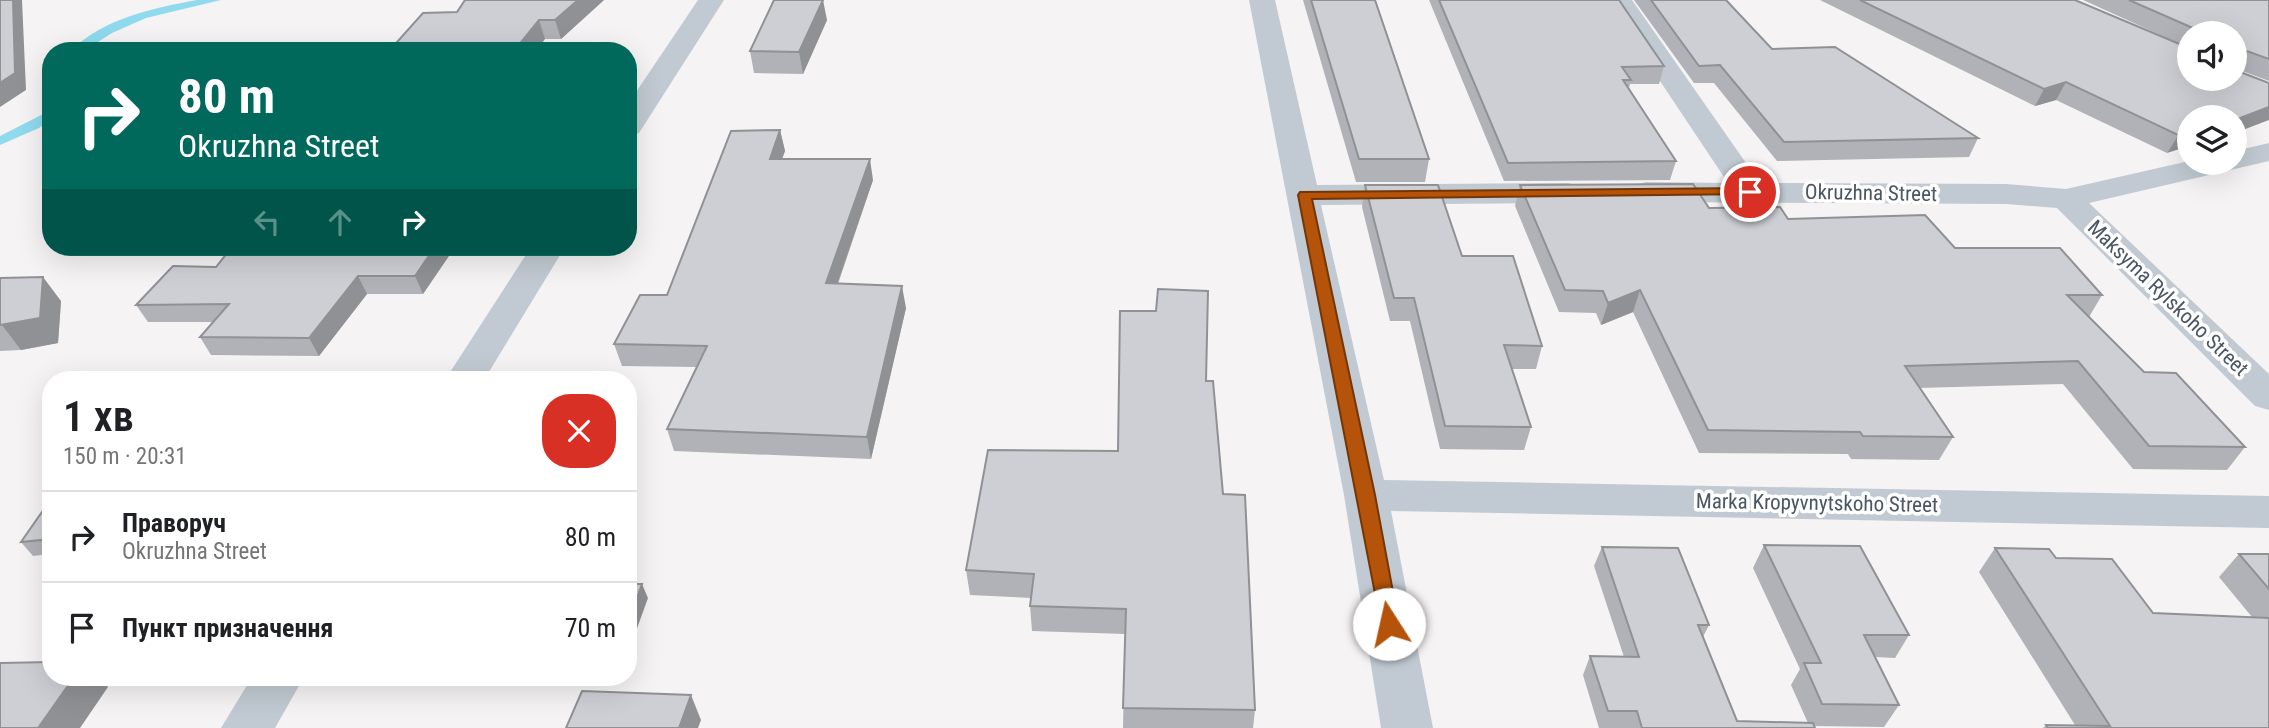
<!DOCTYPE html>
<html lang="uk">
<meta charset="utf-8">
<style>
:root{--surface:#fff;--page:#f2f2f2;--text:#202124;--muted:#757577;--line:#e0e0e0}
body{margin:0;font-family:"Roboto Condensed",sans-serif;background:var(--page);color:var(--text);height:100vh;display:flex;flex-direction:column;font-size:26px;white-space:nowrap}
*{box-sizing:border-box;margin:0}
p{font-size:23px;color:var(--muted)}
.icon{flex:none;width:38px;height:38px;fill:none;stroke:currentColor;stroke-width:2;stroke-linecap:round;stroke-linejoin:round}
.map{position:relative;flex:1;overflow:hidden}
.drawer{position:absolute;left:42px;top:371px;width:595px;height:315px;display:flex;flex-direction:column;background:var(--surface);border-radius:28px;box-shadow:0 7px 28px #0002}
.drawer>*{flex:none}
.top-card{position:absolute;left:42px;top:42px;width:595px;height:214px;border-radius:28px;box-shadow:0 7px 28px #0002;background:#00695c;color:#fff;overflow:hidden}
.tools{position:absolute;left:2177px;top:21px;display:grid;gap:14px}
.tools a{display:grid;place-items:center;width:70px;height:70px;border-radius:50%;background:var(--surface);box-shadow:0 7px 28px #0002;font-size:35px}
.pin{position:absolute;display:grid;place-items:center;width:60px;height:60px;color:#fff;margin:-30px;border:4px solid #fff;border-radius:50%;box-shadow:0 2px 7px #0007}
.me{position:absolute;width:77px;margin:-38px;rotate:350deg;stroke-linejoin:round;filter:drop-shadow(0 0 5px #0008)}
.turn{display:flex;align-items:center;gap:24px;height:147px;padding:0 21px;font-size:32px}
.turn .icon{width:91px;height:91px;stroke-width:2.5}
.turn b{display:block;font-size:49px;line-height:60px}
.lanes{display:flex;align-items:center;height:66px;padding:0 21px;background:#0003;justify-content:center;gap:35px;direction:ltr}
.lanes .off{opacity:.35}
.round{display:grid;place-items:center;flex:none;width:74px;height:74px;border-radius:28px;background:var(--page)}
.headline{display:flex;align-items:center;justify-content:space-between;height:119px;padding:0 21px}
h1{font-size:42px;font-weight:600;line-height:52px}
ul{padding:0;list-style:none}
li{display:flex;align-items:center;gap:21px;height:91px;padding:0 21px;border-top:2px solid var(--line)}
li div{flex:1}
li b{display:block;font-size:26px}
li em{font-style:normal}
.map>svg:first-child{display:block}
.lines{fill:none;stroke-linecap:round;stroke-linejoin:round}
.stream{fill:#90daee;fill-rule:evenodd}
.minor{fill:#c1cad2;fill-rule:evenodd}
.wall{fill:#b0b2b7}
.shaded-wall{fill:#909195}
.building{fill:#cdcfd5;stroke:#909195;stroke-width:2}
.route{fill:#b45309;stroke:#753606;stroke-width:2}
.labels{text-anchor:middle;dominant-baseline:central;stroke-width:7;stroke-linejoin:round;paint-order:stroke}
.street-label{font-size:21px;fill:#4a5661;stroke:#fff}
</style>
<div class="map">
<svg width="2269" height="728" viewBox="0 0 2269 728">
<rect width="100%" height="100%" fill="#f5f3f3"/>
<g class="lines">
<!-- stream -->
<path class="stream" d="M197,0H221L146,18L112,33L84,51H71C103,18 154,8 197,0Z
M51,110V120L39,128L0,145V136Z"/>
<!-- minor -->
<path class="minor" d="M698,0H724L639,133L628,136V104Z
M1249,0H1275L1317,185L1568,183L1579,186L1584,193L1579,200L1568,203L1321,205L1384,480L2269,496V528L1391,511L1433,728H1381L1344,495Z
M1606,0H1632L1760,183L2006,184L2066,189L2189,161L2235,163V151L2269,143V161L2089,203L2269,374V410L2255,406L2057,208L2006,204L1646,202L1635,199L1630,192L1635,185L1646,182L1728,183Z
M531,247H565L484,380H445Z
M252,677H304L275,728H221Z"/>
</g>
<!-- wall -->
<path class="wall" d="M604,0L561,39H545L457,12Z
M1303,0H1375L1429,159L1425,182H1356Z
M1429,0H1619L1664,66L1659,84H1630L1629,88L1676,161L1670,180L1504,181Z
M1634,0H1726L1772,49L1978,138L1969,157L1777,161L1714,83H1694Z
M1820,0H2075L2189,79L2235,33H2189V48L2083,0H2269V81L2237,69L2236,71L2235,117H2189L2167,153L2056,100L2035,106Z
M827,20L803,74L754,73L750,51Z
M780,130L785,151L782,159L873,180L838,284L906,308L871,459L674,451L667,429L696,367L622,366L614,344L667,295Z
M1365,185L1462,256L1542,346L1536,369H1512L1531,427L1524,450L1440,449L1410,321H1390L1362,207Z
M1520,185L1709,208L1788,219L1955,248L2102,295L2089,317L2144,372L2245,447L2227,470L2133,469L2063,384L1919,388L1953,437L1939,460L1851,459L1848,454L1699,453L1633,312L1601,325L1596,313L1559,312L1515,206Z
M455,247L423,294H367L319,356L211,355L200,337L214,322H148L136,305Z
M0,278L61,301L58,343L21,350L0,351Z
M1206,381L1255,710L1253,728H1123L1125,634L1032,631L1030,606L1031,598L970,595L966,570Z
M51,499V554L33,556L21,542Z
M1764,545L1909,635L1895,658L1875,657L1899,705L1884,727L1814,726L1815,728H1599L1583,675L1590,656L1624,657L1594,566L1602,547L1709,625L1703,637L1737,721L1808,723L1791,685L1800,669L1753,568Z
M1995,548L2056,558L2153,613L2252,617L2219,577L2239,554H2269V728H2043L2046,725H2075L1979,572Z"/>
<!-- shaded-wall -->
<path class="shaded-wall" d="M13,0H22L26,90L0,107V83Z
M578,0H604L561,39L555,20Z
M823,0L827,20L803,74L799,52Z
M539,20L545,39L536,51H514Z
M2247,51L2242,59H2243L2235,73V60Z
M2066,82L2056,100L2035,106L2044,89Z
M2269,107V120L2235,133V120Z
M780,130L785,151L774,180L770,159Z
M2189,131V146L2167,153L2178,135Z
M870,159L873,180L830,305L826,283Z
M435,247H455L423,294L415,276Z
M358,276L367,294L319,356L309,338Z
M43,277L61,301L58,343L21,350L2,325Z
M902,286L906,308L871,459L867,437Z
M1640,290L1633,312L1601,325L1608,303Z
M642,584L648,598L631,645L628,639V622Z
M74,677H99L108,687L80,728H38Z
M691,695L701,720L698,728H679Z"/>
<!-- building -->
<path class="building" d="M0,0H13L15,73L0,83Z
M465,0H578L555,20H539L514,51H389L423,13L457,12Z
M774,0H823L799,52L750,51Z
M1311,0H1375L1429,159H1359Z
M1439,0H1619L1664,66L1622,67L1631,80H1623L1676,161L1508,163Z
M1651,0H1726L1772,49L1835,47L1978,138L1784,142L1720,65L1699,66Z
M1860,0H2075L2189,48V79H2235V70L2269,83V107L2235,120V117H2189V131L2178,135L2066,82L2044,89Z
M2129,0H2269V59L2247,51L2243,54V59L2235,60V33H2202V32Z
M780,130L770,159H870L826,283L902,286L867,437L667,429L707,346L614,344L640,295H667L731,131Z
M1693,184L1709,208L1780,207L1788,219L1925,215L1955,248H2060L2102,295H2067L2144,372L2176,373L2245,447L2149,446L2078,361L1905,366L1953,437L1863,436L1860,432L1708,430L1640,290L1608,303L1603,291L1565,290L1520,185Z
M1365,185H1438L1462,256H1513L1542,346L1504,345L1531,427L1445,426L1414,298H1394Z
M232,247H435L415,276H358L309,338L200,337L229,304L136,305L173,266L216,267Z
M43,277L40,318L0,325V278Z
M1158,289L1208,291L1206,381H1213L1223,494L1245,495L1255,710L1123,708L1126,609L1030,606L1034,574L966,570L988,450L1118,451L1120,311H1156Z
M51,499V539L21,542Z
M1764,545L1860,546L1909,635H1864L1899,705L1822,704L1804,663H1821Z
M1602,547L1678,548L1709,625H1698L1737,721L1813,723L1815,728H1642L1637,711H1608L1590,656L1639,657Z
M1995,548L2049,549L2056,558L2112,559L2153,613L2269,618V728H2048L2046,725L2110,726Z
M2239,554H2269V589Z
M628,584H642L628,622Z
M51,662V677H74L38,728H0V663Z
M582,691L691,695L679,728H566Z"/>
<!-- route -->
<path class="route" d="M1750,188L1757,192L1755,194L1312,199L1375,495L1399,624L1396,630L1389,632L1382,630L1298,195L1300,192Z"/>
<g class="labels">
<!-- street labels -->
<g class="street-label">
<text transform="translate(1871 193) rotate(1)">Okruzhna Street</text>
<text transform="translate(2168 298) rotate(44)">Maksyma Rylskoho Street</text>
<text transform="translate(1817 503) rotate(1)">Marka Kropyvnytskoho Street</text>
</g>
</g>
</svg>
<div class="tools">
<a><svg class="icon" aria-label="sound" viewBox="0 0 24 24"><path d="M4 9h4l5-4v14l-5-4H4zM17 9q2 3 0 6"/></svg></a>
<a><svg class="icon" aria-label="layers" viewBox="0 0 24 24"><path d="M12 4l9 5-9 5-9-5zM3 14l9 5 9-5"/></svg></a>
</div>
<div class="pin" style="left:1750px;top:192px;background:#d93025"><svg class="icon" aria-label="arrive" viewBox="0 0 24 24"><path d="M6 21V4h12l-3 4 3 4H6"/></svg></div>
<svg class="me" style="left:1389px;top:624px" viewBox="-20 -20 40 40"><circle r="19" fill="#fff"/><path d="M0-13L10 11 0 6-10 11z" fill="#b45309"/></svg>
<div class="top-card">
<div class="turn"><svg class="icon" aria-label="right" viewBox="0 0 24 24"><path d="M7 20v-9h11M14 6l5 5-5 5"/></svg><div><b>80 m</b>Okruzhna Street</div></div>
<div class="lanes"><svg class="icon off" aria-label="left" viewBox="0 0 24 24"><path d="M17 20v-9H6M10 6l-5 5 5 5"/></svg><svg class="icon off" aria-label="ahead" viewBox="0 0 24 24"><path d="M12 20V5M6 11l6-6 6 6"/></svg><svg class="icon" aria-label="right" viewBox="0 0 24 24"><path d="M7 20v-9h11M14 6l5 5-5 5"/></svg></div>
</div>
<section class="drawer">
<div class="headline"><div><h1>1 хв</h1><p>150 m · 20:31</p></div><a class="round" style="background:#d93025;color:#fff"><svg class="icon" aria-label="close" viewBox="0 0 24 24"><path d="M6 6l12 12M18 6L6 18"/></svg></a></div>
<ul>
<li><svg class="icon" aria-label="right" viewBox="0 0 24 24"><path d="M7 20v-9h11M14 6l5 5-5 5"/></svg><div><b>Праворуч</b><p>Okruzhna Street</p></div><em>80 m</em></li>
<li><svg class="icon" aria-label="arrive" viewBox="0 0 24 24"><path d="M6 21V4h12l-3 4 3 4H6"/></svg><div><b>Пункт призначення</b></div><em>70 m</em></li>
</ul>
</section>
</div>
